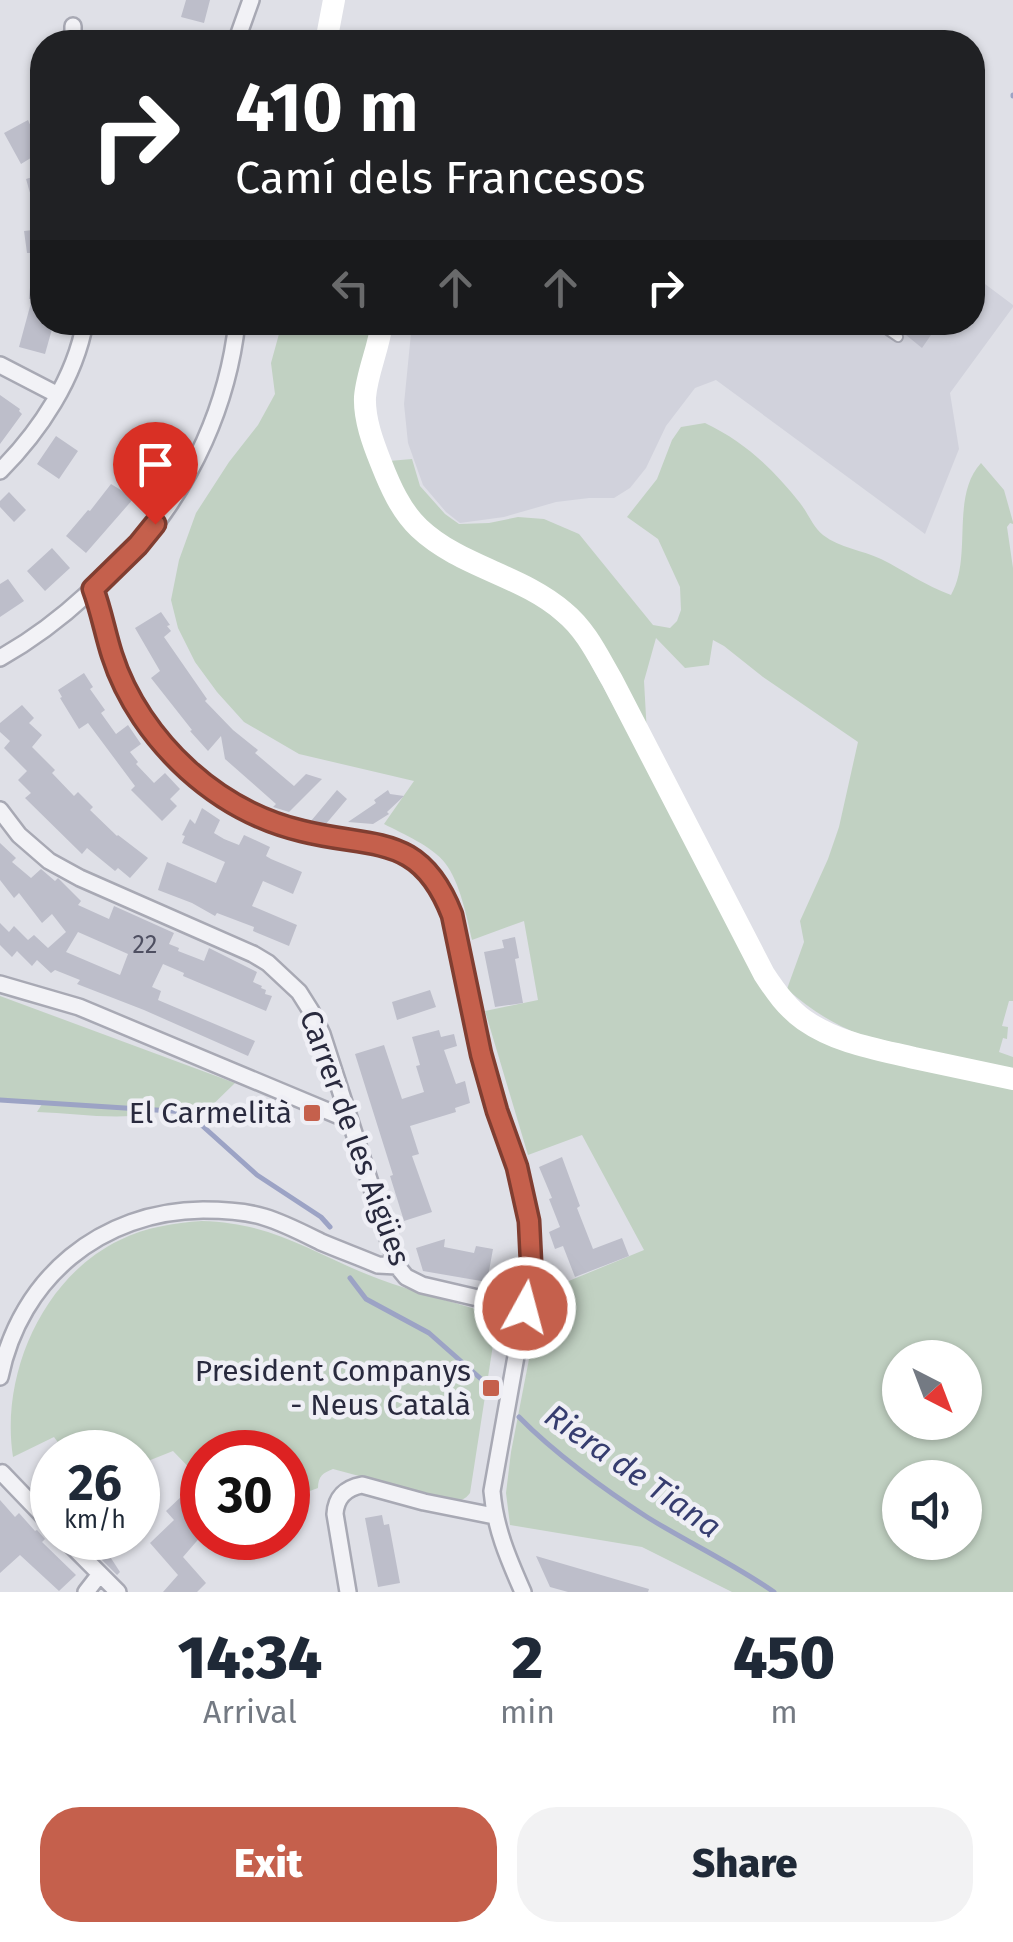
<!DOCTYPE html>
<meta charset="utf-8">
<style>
:root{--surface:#fff;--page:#f2f2f3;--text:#1f2937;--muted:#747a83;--accent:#c5604c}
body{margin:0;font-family:"Fira Sans",sans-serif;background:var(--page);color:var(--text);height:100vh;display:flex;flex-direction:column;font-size:38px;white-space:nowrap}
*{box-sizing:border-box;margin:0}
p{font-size:32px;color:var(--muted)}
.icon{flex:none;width:55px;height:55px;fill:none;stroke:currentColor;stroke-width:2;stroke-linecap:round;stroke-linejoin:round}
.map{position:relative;height:1592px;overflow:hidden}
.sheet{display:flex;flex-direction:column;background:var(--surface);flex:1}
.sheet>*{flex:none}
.top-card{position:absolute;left:30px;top:30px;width:955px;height:305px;border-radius:40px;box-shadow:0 2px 8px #0004;background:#202124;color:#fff;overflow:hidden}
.needle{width:65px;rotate:138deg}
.fabs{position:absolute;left:882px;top:1340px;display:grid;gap:20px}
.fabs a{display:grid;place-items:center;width:100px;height:100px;border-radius:50%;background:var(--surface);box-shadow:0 2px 8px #0004;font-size:50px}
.speed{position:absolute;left:30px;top:1430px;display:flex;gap:20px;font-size:50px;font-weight:700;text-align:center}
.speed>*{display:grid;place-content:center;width:130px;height:130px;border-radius:50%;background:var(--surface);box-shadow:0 2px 8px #0004;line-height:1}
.speed small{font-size:25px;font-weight:400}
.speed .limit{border:15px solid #d22;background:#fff;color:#111}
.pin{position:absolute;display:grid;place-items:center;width:85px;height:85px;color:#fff;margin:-102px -42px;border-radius:50% 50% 50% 0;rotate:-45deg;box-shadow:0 0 10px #0007}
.pin .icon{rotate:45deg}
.me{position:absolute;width:110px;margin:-55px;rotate:7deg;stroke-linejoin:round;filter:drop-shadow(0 0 8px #0008)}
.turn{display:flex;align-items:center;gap:35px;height:210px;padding:0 40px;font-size:45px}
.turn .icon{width:130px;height:130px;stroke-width:2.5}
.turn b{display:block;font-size:70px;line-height:85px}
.lanes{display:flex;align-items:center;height:95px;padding:0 40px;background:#0003;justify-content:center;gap:50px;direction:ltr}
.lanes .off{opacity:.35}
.eta{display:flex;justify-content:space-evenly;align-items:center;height:170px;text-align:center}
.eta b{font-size:60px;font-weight:800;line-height:70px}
.button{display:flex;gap:20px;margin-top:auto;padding:20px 40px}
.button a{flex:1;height:115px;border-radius:40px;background:var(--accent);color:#fff;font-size:40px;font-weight:800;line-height:115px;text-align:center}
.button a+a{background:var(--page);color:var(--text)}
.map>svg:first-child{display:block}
.built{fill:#d1d2dc}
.green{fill:#c1d1c2;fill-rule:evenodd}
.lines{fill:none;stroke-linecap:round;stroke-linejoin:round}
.stream{stroke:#9ca3c5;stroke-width:5}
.building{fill:#bdbeca;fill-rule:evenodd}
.lane-casing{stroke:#a8a9b4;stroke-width:12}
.street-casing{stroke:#a8a9b4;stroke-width:20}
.lane{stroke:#f2f2f6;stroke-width:8}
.street{stroke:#f2f2f6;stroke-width:15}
.secondary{stroke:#fff;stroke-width:22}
.route-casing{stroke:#803e31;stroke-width:25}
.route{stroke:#c5604c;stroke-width:18}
.poi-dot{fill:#c5604c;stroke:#efeff5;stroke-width:4}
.labels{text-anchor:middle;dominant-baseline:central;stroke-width:9;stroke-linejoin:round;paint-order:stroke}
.number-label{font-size:25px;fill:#4e4f61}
.poi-label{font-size:30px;fill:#292a3e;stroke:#efeff5;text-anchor:end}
.street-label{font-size:30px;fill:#292a3e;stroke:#efeff5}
.water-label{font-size:32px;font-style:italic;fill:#363d6f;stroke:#efeff5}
</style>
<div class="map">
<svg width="1013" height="1592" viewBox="0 0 1013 1592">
<rect width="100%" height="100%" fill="#dfe0e7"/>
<!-- built -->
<path class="built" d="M973,275L1013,305V307L950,393L959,449L925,534L716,380L695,388L666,426L646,468L630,488L614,498H589L556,502L504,517L460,523L446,512L423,485L408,443L404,404L412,323L972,322Z"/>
<!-- green -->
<path class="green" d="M282,323H372L360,390L392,501L535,601L576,637L777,1007L1013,1088V1592H732L642,1547L510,1525L506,1493L511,1452L542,1292L644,1250L582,1135L528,1155L485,1011L538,1000L524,921L472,940C467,918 460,882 445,863C432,846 403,834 384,824L414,781L299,754L244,722L217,692L195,662L178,628L171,600L179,560L196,513L229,462L258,425L275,394L271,363ZM900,1358H965V1422H900ZM900,1478H965V1542H900Z
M705,423C745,442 773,469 800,503C808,513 813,527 823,535C840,548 862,550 881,559C905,571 926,586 951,595C973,557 950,497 981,463L1004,490L1013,522V524L1010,523L1007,527L1013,568V1001H1009L1002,1026L1008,1027L1007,1039L1003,1038L999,1052L1013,1057V1071L861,1035C833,1024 809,1009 787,989L804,942L800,921L828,859L839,827L858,742L763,677L724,646L713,640L709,665L685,668L656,638L644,681L647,734L603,647L486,560L444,535L424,519L408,499L389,461L412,459L420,486L445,514L459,524L489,523L518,517L544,519L579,534L653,625L670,628L677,621L681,610L680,587L658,539L627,517L657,479L672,440L681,427Z
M0,996L235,1083L199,1118C162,1099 165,1114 132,1116C101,1118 68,1113 37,1112L42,1104L0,1099Z
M202,1221C276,1223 314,1255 379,1279C414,1292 450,1301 485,1312L492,1322L495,1332L470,1493C465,1500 460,1501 452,1501L333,1469C323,1473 318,1476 318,1488L288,1499V1452H202V1481L173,1451L138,1465V1452H65L54,1437L13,1457C0,1373 44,1276 120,1240C146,1227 174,1223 202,1221Z"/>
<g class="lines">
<!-- stream -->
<path class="stream" d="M1013,95V96
M0,1100L187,1112L257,1175L321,1217L330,1227
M350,1278L366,1299L429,1333L489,1386
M519,1417C553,1452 605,1490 647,1517C689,1543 734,1564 774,1592"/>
</g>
<!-- building -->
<path class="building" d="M186,0H210L204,23L181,17Z
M28,120L42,151L21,164L4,133Z
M42,174V223L39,224L26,179Z
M42,229V322H54L45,354L19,347L32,299H29L33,253H27L24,231Z
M890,322H940L922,348Z
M0,395L20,409L19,411L22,414L0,444Z
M56,436L78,451L59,479L37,464Z
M111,484L134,498L86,553L66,536L88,510L90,511Z
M9,492L26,510L14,522L0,507V501Z
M52,548L70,568L45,591L27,571Z
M8,579L24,601L0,617V584Z
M161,612L170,625L167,626L171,631L164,637L207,699L205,701L233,730L258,750L255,753L294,786L306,774L322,779L289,812L273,807L276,804L225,759L221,736L208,751L190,731L192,730L151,678L160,671L135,628Z
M84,673L93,687L90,689L105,710L101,713L116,734L128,725L141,744L130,752L138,762L136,764L154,783L165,773L180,789L170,799L177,806L162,821L131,790L135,786L88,723L79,729L60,698L62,697L58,690Z
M22,705L34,718L29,723L42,735L32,747L55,770L52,773L74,796L78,792L93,807L90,810L117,836L118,835L148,858L130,878L118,868L115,871L87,848L82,854L25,798L31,793L18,780L27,771L4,748L10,741L0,732V723Z
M337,790L347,799L325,825L311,821Z
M388,790L390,794L404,796L387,812L389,814L373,824L348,822L376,803L374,800Z
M202,808L220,820L214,833L224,839L239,845L244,835L270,847L266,856L271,859L302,872L293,894L263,881L252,906L297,925L289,946L253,931L254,927L217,913L215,916L192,903L158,890L167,862L216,883L225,862L182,843L185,836L182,835L190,819L195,824Z
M0,843L16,858L12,862L31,878L41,869L55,881L58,878L81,901L78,905L109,919L114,906L174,933L169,944L179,948L178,951L204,961L209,948L257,972L253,982L262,986L261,988L266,990L265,994L272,996L266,1011L183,976L184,973L163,964L152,987L161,991L158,1000L255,1041L248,1056L144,1010L77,984L80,980L55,970L51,973L37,960L32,966L17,951L12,957L0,945V923L9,932L14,926L28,940L34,935L48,948L66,932L52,914L42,923L19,893L14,898L0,880ZM78,932L128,954L120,975L66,952Z
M515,937L519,958L515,959L523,1003L495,1007L484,952L504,948L502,940Z
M430,990L436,1007L397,1020L392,1002Z
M439,1030L441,1037L454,1034L457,1046L444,1050L456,1084L465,1081L470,1103L455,1108L456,1112L410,1126L419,1154L412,1156L432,1212L404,1221L390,1176L393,1175L355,1054L384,1045L402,1099L424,1092L416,1066L420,1065L412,1037Z
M562,1157L580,1206L577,1208L593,1249L622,1238L629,1256L575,1277L563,1246L555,1249L549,1232L560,1227L549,1199L552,1198L539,1167Z
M445,1239L444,1247L474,1253L476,1246L493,1249L487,1282L423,1271L416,1248Z
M184,1494L202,1514V1535L183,1557L206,1583L197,1592H163L178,1575L150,1543L174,1520L166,1511Z
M0,1500L15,1517L19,1513L35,1531L37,1530L45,1539L42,1542L76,1575L59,1591L20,1555L0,1573Z
M382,1515L384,1525L389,1524L400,1583L378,1587L365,1518Z
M92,1538H128L107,1552L120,1572L117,1575L92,1550L99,1544Z
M536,1556L649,1589L648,1592H568L550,1587Z"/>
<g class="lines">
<!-- lane casing -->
<g class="lane-casing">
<path id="lane" d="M876,322L898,337"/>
</g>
<!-- street casing -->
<g class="street-casing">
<path id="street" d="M73,26V42
M236,42L251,0
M0,365L58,395
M0,471C40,431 75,378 85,322
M93,589C101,610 105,633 112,655C126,699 154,739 188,770C220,798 260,821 302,831C373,850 420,832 452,915L481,1054L524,1193L531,1243L528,1289L492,1491C495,1528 508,1558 523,1592
M0,658C32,640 61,618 87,594C105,578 123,563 138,546C192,483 228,405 237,322
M0,810L19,835L49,861L80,878L253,954L268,963L299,992L311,1011L322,1034L397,1266L406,1277L422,1285L525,1309
M0,984L79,1007L349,1120
M0,1377C20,1278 101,1211 203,1210C223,1210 245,1211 264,1217C284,1223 303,1233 321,1242C340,1250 359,1257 378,1265L397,1266
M0,1474L2,1473L52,1525
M64,1538L118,1592
M86,1592L100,1574
M348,1592L335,1514C336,1497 346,1488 362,1485L424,1502L494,1516"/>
</g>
<!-- lane -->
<use href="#lane" class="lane"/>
<!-- street -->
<use href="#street" class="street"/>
<!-- secondary -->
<path class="secondary" d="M326,42L334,0
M382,322C379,348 367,372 365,397C364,419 373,443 381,463C390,486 401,511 419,528C460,567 522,575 564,612C586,630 598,656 612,680L764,974C775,991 787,1008 804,1020C837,1043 876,1049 914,1058C947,1065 980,1072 1013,1079"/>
</g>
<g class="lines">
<!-- route casing -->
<g class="route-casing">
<path id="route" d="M155,524L138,545L93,589C101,610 105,633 112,655C126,699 154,739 188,770C220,799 260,821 302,831C373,849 420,832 452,915L481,1054L497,1111L517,1167L529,1221L531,1262L525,1308"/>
</g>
<!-- route -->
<use href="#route" class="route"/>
</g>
<!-- markers -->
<g class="poi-dot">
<rect x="302" y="1103" width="20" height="20" rx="5"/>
<rect x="481" y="1378" width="20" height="20" rx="5"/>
</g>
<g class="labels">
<!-- number labels -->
<g class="number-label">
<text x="145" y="945">22</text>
</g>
<!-- poi labels -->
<g class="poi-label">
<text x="292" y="1113">El Carmelità</text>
<text x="471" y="1371">President Companys<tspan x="471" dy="34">- Neus Català</tspan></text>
</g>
<!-- street labels -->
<g class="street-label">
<text transform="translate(355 1138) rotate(70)">Carrer de les Aigües</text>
</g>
<!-- water labels -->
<g class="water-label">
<text transform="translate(633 1471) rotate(35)">Riera de Tiana</text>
</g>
</g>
</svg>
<div class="fabs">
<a><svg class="needle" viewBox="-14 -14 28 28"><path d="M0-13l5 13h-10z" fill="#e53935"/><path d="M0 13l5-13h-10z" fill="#747a83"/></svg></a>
<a><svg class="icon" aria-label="sound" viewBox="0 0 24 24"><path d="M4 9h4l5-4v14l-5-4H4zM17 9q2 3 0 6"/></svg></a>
</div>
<div class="speed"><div>26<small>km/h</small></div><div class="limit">30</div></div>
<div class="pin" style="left:155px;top:524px;background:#d93025"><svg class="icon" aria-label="arrive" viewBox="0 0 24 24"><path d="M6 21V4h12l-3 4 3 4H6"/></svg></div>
<svg class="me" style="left:525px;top:1308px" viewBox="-20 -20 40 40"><circle r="17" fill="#c5604c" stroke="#fff" stroke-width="3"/><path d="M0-11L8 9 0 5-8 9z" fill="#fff"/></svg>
<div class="top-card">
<div class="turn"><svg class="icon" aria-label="right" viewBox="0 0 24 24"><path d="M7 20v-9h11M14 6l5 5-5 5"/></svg><div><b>410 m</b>Camí dels Francesos</div></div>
<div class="lanes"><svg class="icon off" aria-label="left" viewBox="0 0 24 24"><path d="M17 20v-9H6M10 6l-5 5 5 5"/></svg><svg class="icon off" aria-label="ahead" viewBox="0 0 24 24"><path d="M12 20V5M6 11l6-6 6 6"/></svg><svg class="icon off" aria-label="ahead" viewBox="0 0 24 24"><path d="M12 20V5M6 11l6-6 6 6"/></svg><svg class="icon" aria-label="right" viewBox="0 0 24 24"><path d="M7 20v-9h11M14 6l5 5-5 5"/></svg></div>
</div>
</div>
<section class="sheet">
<div class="eta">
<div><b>14:34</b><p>Arrival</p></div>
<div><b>2</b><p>min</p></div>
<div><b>450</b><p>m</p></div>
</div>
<div class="button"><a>Exit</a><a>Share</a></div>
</section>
